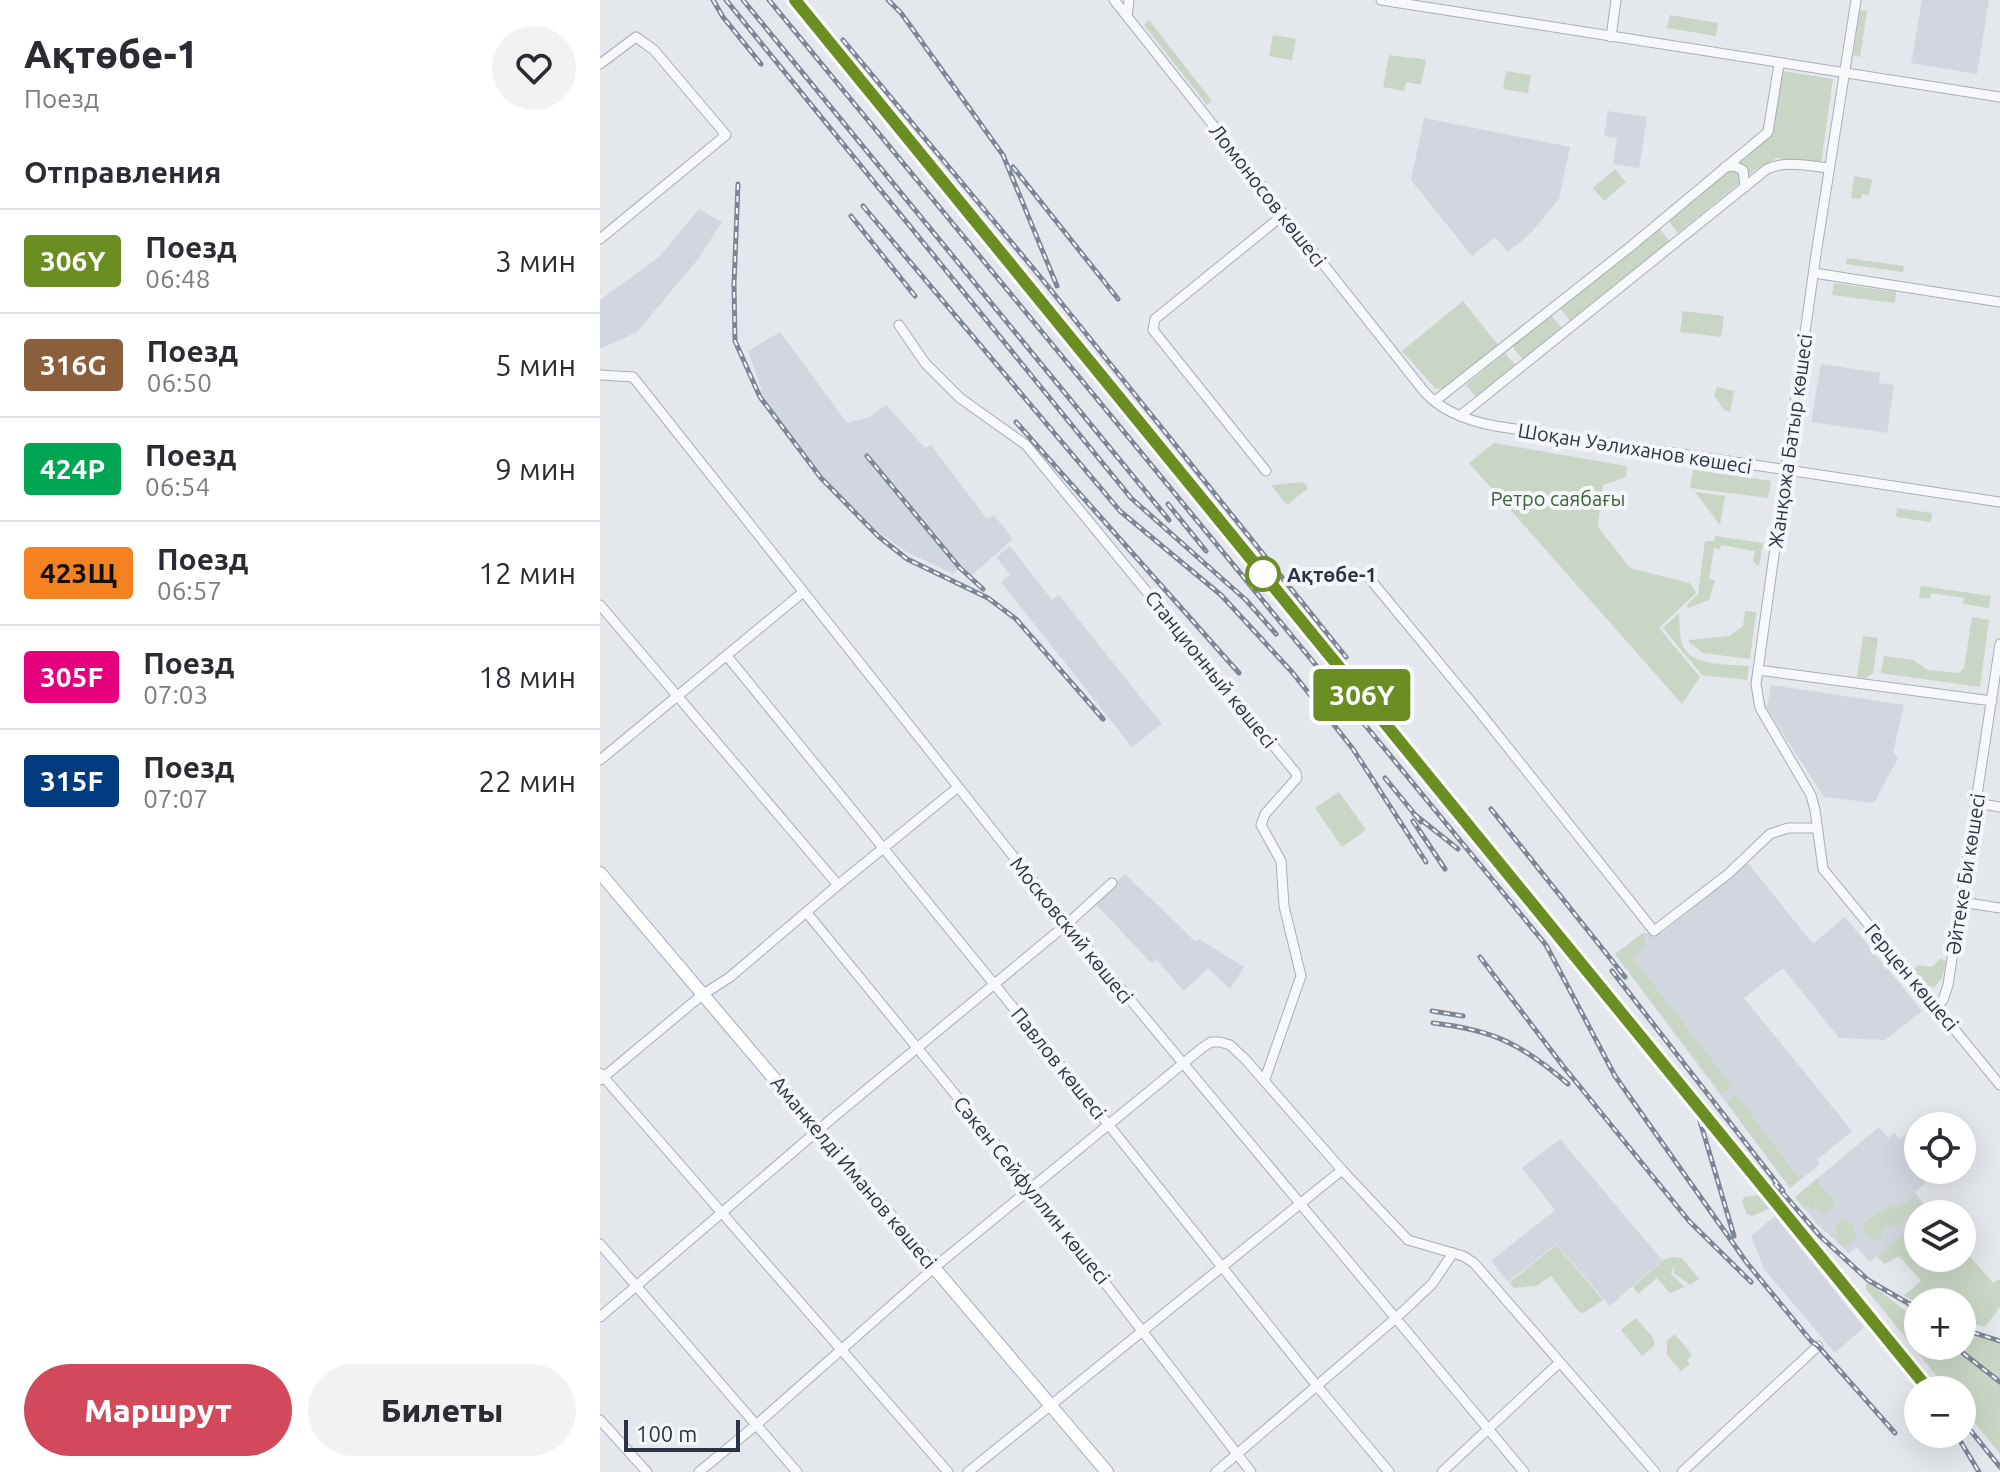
<!DOCTYPE html>
<html lang="ru">
<meta charset="utf-8">
<style>
body{margin:0;font-family:Ubuntu,sans-serif;background:#f2f2f3;color:#2b2b33;height:100vh;display:flex;flex-direction:column;font-size:30px;white-space:nowrap}
*{box-sizing:border-box;margin:0}
p{font-size:26px;color:#7c7c81}
.icon{flex:none;width:44px;height:44px;fill:none;stroke:currentColor;stroke-width:2;stroke-linecap:round;stroke-linejoin:round}
.map{position:relative;flex:1;overflow:hidden}
.side{display:flex;flex-direction:column;background:#fff;width:600px}
.side>*{flex:none}
.badge{padding:0 16px;border-radius:6px;font-size:28px;line-height:52px}
.controls{position:absolute;left:1304px;top:1112px;display:grid;gap:16px}
.controls a{display:grid;place-items:center;width:72px;height:72px;border-radius:50%;background:#fff;box-shadow:0 8px 32px #0002;font-size:40px}
.scale{position:absolute;left:24px;bottom:20px;width:116px;box-sizing:border-box;padding-left:8px;border:4px solid #2b3445;border-top:0;font-size:22px;line-height:28px;white-space:nowrap;color:#2b3445;-webkit-text-stroke:6px #f4f6f9;paint-order:stroke}
.map>.badge{position:absolute;translate:-50% -50%;box-shadow:0 0 0 4px #fff}
h2{padding:0 24px;font-size:30px;line-height:72px}
.round{display:grid;place-items:center;flex:none;width:84px;height:84px;border-radius:42px;background:#f2f2f3}
.overview{display:flex;align-items:center;justify-content:space-between;height:136px;padding:0 24px}
h1{font-size:38px;font-weight:800;line-height:60px}
.button{display:flex;gap:16px;margin-top:auto;padding:16px 24px}
.button a{flex:1;height:92px;border-radius:48px;background:#d1495b;color:#fff;font-size:32px;font-weight:800;line-height:92px;text-align:center}
.button a+a{background:#f2f2f3;color:#2b2b33}
ul{padding:0;list-style:none}
li{display:flex;align-items:center;gap:24px;height:104px;padding:0 24px;border-top:2px solid #e1e1e2}
li div{flex:1}
li b{display:block;font-size:30px}
li em{font-style:normal}
li .badge{min-width:88px;font-weight:700;text-align:center}
main{display:flex;flex:1;min-height:0}
.map>svg:first-child{display:block}
</style>
<main>
<section class="side">
<div class="overview"><div><h1>Ақтөбе-1</h1><p>Поезд</p></div><a class="round"><svg class="icon" aria-label="heart" viewBox="0 0 24 24"><path d="M12 20l-8-8c-3-5 5-10 8-4 3-6 11-1 8 4z"/></svg></a></div>
<h2>Отправления</h2>
<ul>
<li><span class="badge" style="background:#6b8e23;color:#fff">306Y</span><div><b>Поезд</b><p>06:48</p></div><em>3 мин</em></li>
<li><span class="badge" style="background:#8b5e3c;color:#fff">316G</span><div><b>Поезд</b><p>06:50</p></div><em>5 мин</em></li>
<li><span class="badge" style="background:#00a651;color:#fff">424Р</span><div><b>Поезд</b><p>06:54</p></div><em>9 мин</em></li>
<li><span class="badge" style="background:#f58220;color:#111">423Щ</span><div><b>Поезд</b><p>06:57</p></div><em>12 мин</em></li>
<li><span class="badge" style="background:#e6007e;color:#fff">305F</span><div><b>Поезд</b><p>07:03</p></div><em>18 мин</em></li>
<li><span class="badge" style="background:#003b80;color:#fff">315F</span><div><b>Поезд</b><p>07:07</p></div><em>22 мин</em></li>
</ul>
<div class="button"><a>Маршрут</a><a>Билеты</a></div>
</section>
<div class="map">
<svg width="1400" height="1472" viewBox="0 0 1400 1472">
<rect width="100%" height="100%" fill="#e4e7ec"/>
<g fill="#d2d6de">
<path d="M1322 0H1389L1377 74 1311 63Z"/>
<path d="M1008 111 1047 117 1039 168 1013 164 1017 138 1004 136Z"/>
<path d="M824 118 970 147 959 199 930 234 908 252 895 237 872 256 811 180Z"/>
<path d="M99 209 122 222 98 259 37 332 0 349V300L60 256Z"/>
<path d="M180 332 247 423 270 417 286 405 325 448 331 445 387 519 394 515 413 539 371 576 362 566 353 574 305 551 276 530 228 482 198 446 160 392 162 390 148 351Z"/>
<path d="M1221 364 1280 373 1279 383 1294 385 1287 433 1211 422Z"/>
<path d="M410 546 452 600 459 595 562 724 532 747 401 582 410 575 396 557Z"/>
<path d="M1171 685 1304 705 1293 752 1298 758 1274 803 1224 797 1167 709Z"/>
<path d="M1148 863 1213 944 1245 917 1322 1011 1285 1040 1239 1038 1183 968 1144 998 1252 1131 1217 1160 1220 1164 1190 1188 1015 954 1043 933H1062Z"/>
<path d="M525 874 596 942 599 939 644 967 630 989 608 968 584 991 556 959 551 963 495 903Z"/>
<path d="M1323 1120 1326 1126H1318V1170H1342L1315 1192 1331 1214H1318V1223L1270 1262 1256 1247 1249 1253 1217 1224 1195 1197 1279 1127 1288 1138 1294 1133 1299 1139Z"/>
<path d="M960 1139 1062 1260 1010 1306 956 1244 908 1282 891 1261 955 1210 922 1168Z"/>
<path d="M1175 1216 1264 1327 1235 1353 1164 1269 1151 1236Z"/>
</g>
<g fill="#c9d6c5">
<path d="M1260 10 1267 11 1260 57 1253 55Z"/>
<path d="M1070 15 1118 23 1116 36 1067 28Z"/>
<path d="M549 20 612 101 607 105 544 25Z"/>
<path d="M673 35 696 39 692 60 669 56Z"/>
<path d="M789 55 810 58V63L811 57 826 60 821 85 806 82 804 91 783 87Z"/>
<path d="M906 71 931 75 928 93 903 89Z"/>
<path d="M1183 71 1233 79 1221 164 1177 158 1158 168 1078 233 1068 220 1171 134Z"/>
<path d="M1015 169 1026 182 1004 201 993 188Z"/>
<path d="M1254 176 1272 179 1269 195 1262 194 1261 199 1251 198Z"/>
<path d="M1059 228 1070 242 971 322 960 308Z"/>
<path d="M1247 258 1304 266 1303 272 1246 264Z"/>
<path d="M1234 283 1296 292 1295 303 1232 295Z"/>
<path d="M863 301 898 345 845 388 836 389 802 351Z"/>
<path d="M1083 311 1124 316 1121 337 1080 332Z"/>
<path d="M951 315 962 328 923 360 912 346Z"/>
<path d="M905 353 915 365 876 397 866 385Z"/>
<path d="M1117 387 1134 391 1130 412 1124 410 1114 395Z"/>
<path d="M894 443 1027 466 1026 477 1003 485 998 527 1030 568 1090 583 1096 593 1059 628 1100 677 1082 704 869 463Z"/>
<path d="M1093 470 1171 481 1168 498 1090 488Z"/>
<path d="M703 482 708 488 687 505 671 485Z"/>
<path d="M1095 492 1125 496 1120 525Z"/>
<path d="M1297 508 1332 513 1331 522 1296 517Z"/>
<path d="M1115 536 1163 543 1159 566 1153 562 1155 551 1121 545 1120 549 1114 548 1109 579 1115 580 1109 600 1088 608 1086 606 1098 594 1105 541H1114Z"/>
<path d="M1321 586 1391 596 1389 608 1363 604 1364 598 1331 593 1330 599 1319 598Z"/>
<path d="M1145 611 1156 612 1150 659 1103 653 1089 642V640L1129 636 1143 626Z"/>
<path d="M1079 613C1080 624 1079 637 1083 646 1092 667 1130 664 1149 666L1147 680 1102 675 1063 628Z"/>
<path d="M1372 617 1389 620 1380 687 1281 673 1284 656 1313 660 1328 670 1359 673 1364 668Z"/>
<path d="M1263 636 1278 638 1273 673 1266 678 1257 677Z"/>
<path d="M739 792 766 830 742 847 715 808Z"/>
<path d="M1043 933 1046 946 1032 957 1132 1086 1122 1094 1015 954Z"/>
<path d="M1341 958 1346 962 1342 978 1334 987 1326 986 1312 970 1319 965 1332 967Z"/>
<path d="M1136 1094 1200 1180 1190 1188 1127 1102Z"/>
<path d="M1217 1179 1224 1191 1235 1200 1231 1210 1224 1215 1219 1213 1217 1206 1212 1210 1209 1204 1203 1207 1195 1197Z"/>
<path d="M1161 1195 1170 1202 1169 1209 1152 1216 1147 1214 1142 1202 1144 1197Z"/>
<path d="M1315 1196 1322 1205 1318 1217 1311 1214 1298 1226 1291 1225 1283 1229 1281 1238 1273 1240 1265 1235 1264 1223 1290 1204 1299 1207Z"/>
<path d="M1243 1219 1251 1223 1257 1235 1247 1247H1243L1237 1241 1236 1226Z"/>
<path d="M1318 1223V1258H1345L1351 1265 1366 1252 1393 1283 1400 1279V1307L1385 1327 1362 1321V1302L1318 1303 1304 1296 1321 1281 1299 1256 1284 1264 1277 1256Z"/>
<path d="M956 1245 1003 1300 983 1313 978 1311 951 1276 936 1286 914 1288 909 1283Z"/>
<path d="M1072 1257 1082 1258 1099 1279 1090 1285 1074 1273 1073 1267 1071 1274 1085 1287 1070 1293 1057 1278 1038 1294 1033 1287 1063 1260Z"/>
<path d="M1270 1283 1318 1321V1346H1351L1400 1385V1454L1362 1407V1390H1348L1266 1289V1284Z"/>
<path d="M1036 1318 1054 1339V1346L1042 1356 1021 1330Z"/>
<path d="M1362 1332 1400 1344V1379L1358 1346H1362Z"/>
<path d="M1075 1334 1092 1355 1087 1360 1090 1364 1081 1371 1067 1355V1341Z"/>
</g>
<g fill="none" stroke-linecap="round" stroke-linejoin="round">
<g stroke="#a9aeb7" stroke-width="11">
<g id="minor">
<path d="M514 0 823 390C840 411 869 421 895 426L1400 502"/>
<path d="M781 0 1400 97"/>
<path d="M1256 0 1216 254 1156 684 1160 708 1211 795 1215 810 1223 869 1400 1085"/>
<path d="M527 16 529 0"/>
<path d="M1011 37 1016 0"/>
<path d="M0 64 36 37 54 50 126 135 0 239"/>
<path d="M1125 167 1134 166 1143 170 1145 187"/>
<path d="M1214 273 1400 302"/>
<path d="M299 325 325 363 360 398 426 445 696 773 697 778 665 814 661 825 681 861 684 906 701 976 665 1079"/>
<path d="M0 375 33 377 467 924 924 1472"/>
<path d="M835 401 1030 247 1168 132 1179 64"/>
<path d="M860 416 1167 169C1186 160 1209 166 1229 168"/>
<path d="M666 471 553 330 555 319 683 215"/>
<path d="M770 579 878 710 1054 931 1128 874 1170 834 1188 828H1217"/>
<path d="M0 605 238 885"/>
<path d="M127 656 508 1124 717 1386 789 1472"/>
<path d="M1158 670 1392 701"/>
<path d="M0 760 202 593"/>
<path d="M1376 803 1400 807"/>
<path d="M1361 902 1400 908"/>
<path d="M207 913 431 1187 651 1472"/>
<path d="M1336 1006 1343 1000 1348 985 1400 644"/>
<path d="M0 1073 348 1472"/>
<path d="M0 1080 102 995 130 977 238 885 357 788"/>
<path d="M0 1244 197 1472"/>
<path d="M0 1317 236 1115 467 924 512 883"/>
<path d="M0 1420 47 1472"/>
<path d="M99 1472 156 1425 335 1267 602 1048 611 1042H620L630 1045 646 1060 742 1170 808 1240 863 1256 874 1263 1055 1472"/>
<path d="M368 1472 742 1170"/>
<path d="M616 1472 796 1318 832 1284 853 1253"/>
<path d="M842 1472 959 1363"/>
<path d="M1082 1472 1218 1346"/>
</g>
</g>
<g stroke="#a3abb8" stroke-width="14">
<path id="major" d="M0 873 507 1472"/>
</g>
<use href="#minor" stroke="#f7f8fa" stroke-width="9"/>
<use href="#major" stroke="#fff" stroke-width="12"/>
<g stroke="#7d8696" stroke-width="5">
<g id="rail">
<path d="M113 0 123 17 161 64"/>
<path d="M126 0 531 498 646 600 676 634"/>
<path d="M143 0 569 520"/>
<path d="M169 0 946 945 1015 1076 1147 1263 1211 1341 1218 1346 1295 1433"/>
<path d="M195 0 1328 1390"/>
<path d="M288 0 301 13 403 155 457 286"/>
<path d="M243 40 442 279 746 657"/>
<path d="M413 167 518 299"/>
<path d="M138 184 134 285 135 341 160 397 221 478 278 536 307 559 388 598 416 619 503 719"/>
<path d="M263 206 520 511 621 595 692 672 753 749 826 862"/>
<path d="M251 216 315 296"/>
<path d="M416 422 639 673"/>
<path d="M267 456 360 568 383 589"/>
<path d="M568 504 606 551"/>
<path d="M785 778 821 822"/>
<path d="M891 809 1025 977"/>
<path d="M814 814 858 849"/>
<path d="M813 821 845 869"/>
<path d="M880 957 963 1066 1089 1221 1151 1282"/>
<path d="M1012 971 1183 1191"/>
<path d="M832 1011 863 1016"/>
<path d="M833 1023C893 1030 922 1044 968 1084"/>
<path d="M1100 1121 1134 1236"/>
<path d="M1175 1184 1220 1236 1268 1280 1318 1309"/>
<path d="M1362 1329 1400 1341"/>
<path d="M1354 1346 1400 1382"/>
<path d="M1362 1420 1400 1467"/>
<path d="M1356 1434 1379 1472"/>
</g>
</g>
<use href="#rail" stroke="#f4f6f9" stroke-width="2" stroke-dasharray="6" stroke-linecap="butt"/>
</g>
<g fill="none" stroke-linecap="round" stroke-linejoin="round">
<g stroke="#fff" stroke-width="18">
<path id="line" d="M195 0 1329 1390"/>
</g>
<use href="#line" stroke="#6b8e23" stroke-width="12"/>
</g>
<circle fill="#fff" stroke="#6b8e23" stroke-width="4" cx="663" cy="574" r="16"/>
<g text-anchor="middle" dominant-baseline="central" stroke-width="8" stroke-linejoin="round" paint-order="stroke">
<g font-size="20" fill="#2b3445" stroke="#f4f6f9">
<text transform="translate(668 195) rotate(52)">Ломоносов көшесі</text>
<text transform="translate(1190 441) rotate(-82)">Жанқожа Батыр көшесі</text>
<text transform="translate(1035 448) rotate(9)">Шоқан Уәлиханов көшесі</text>
<text transform="translate(611 669) rotate(51)">Станционный көшесі</text>
<text transform="translate(1365 874) rotate(-81)">Әйтеке Би көшесі</text>
<text transform="translate(472 930) rotate(51)">Московский көшесі</text>
<text transform="translate(1312 977) rotate(50)">Герцен көшесі</text>
<text transform="translate(459 1063) rotate(51)">Павлов көшесі</text>
<text transform="translate(254 1172) rotate(50)">Аманкелді Иманов көшесі</text>
<text transform="translate(432 1190) rotate(51)">Сәкен Сейфуллин көшесі</text>
</g>
<g font-size="20" fill="#3f6138" stroke="#f4f6f9">
<text x="958" y="498">Ретро саябағы</text>
</g>
<g font-size="20" font-weight="bold" fill="#2b3445" stroke="#f4f6f9" text-anchor="start">
<text x="687" y="574">Ақтөбе-1</text>
</g>
</g>
</svg>
<div class="controls">
<a><svg class="icon" aria-label="locate" viewBox="0 0 24 24"><circle cx="12" cy="12" r="6"/><path d="M12 2v4M12 18v4M2 12h4M18 12h4"/></svg></a>
<a><svg class="icon" aria-label="layers" viewBox="0 0 24 24"><path d="M12 4l9 5-9 5-9-5zM3 14l9 5 9-5"/></svg></a>
<a>+</a>
<a>−</a>
</div>
<div class="scale">100 m</div>
<b class="badge" style="left:762px;top:695px;background:#6b8e23;color:#fff">306Y</b>
</div>
</main>
